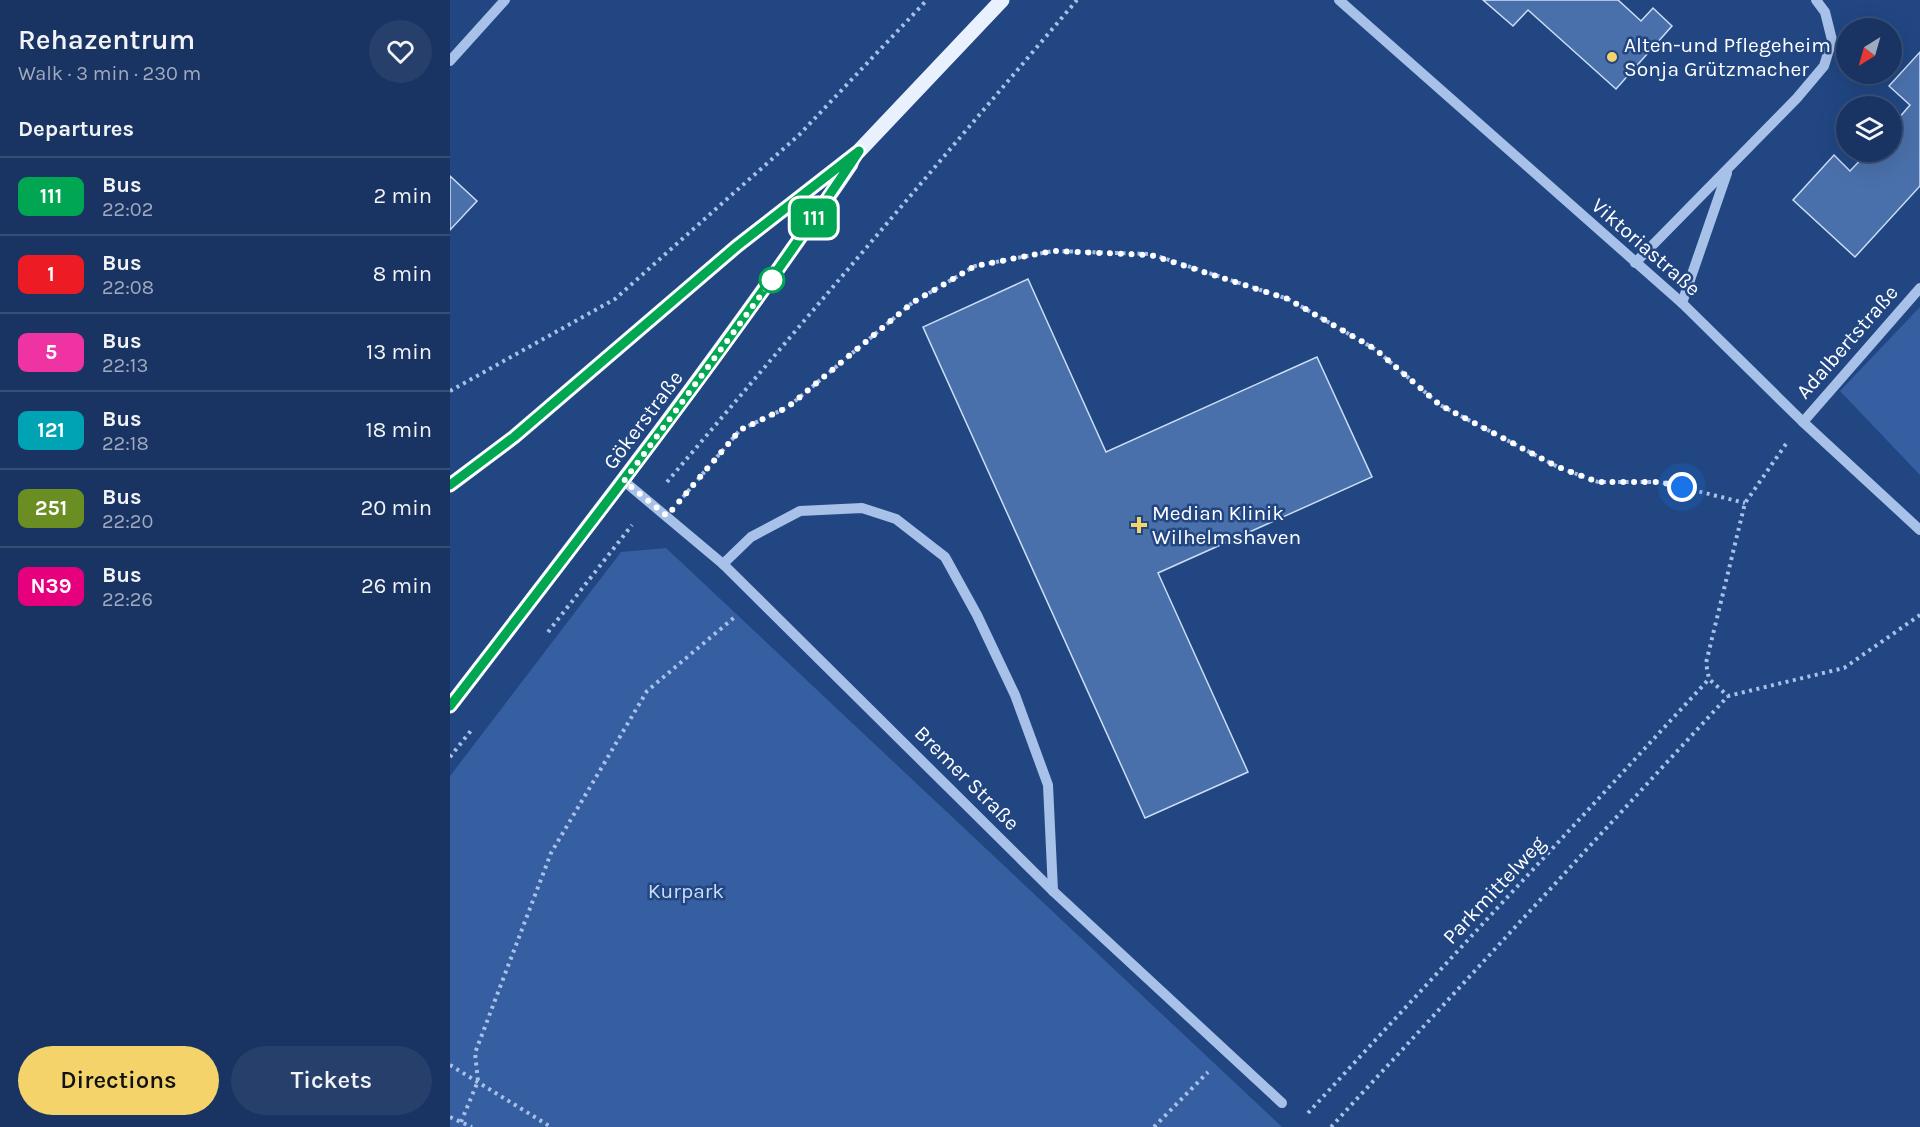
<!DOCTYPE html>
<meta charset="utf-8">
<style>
body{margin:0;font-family:Karla,sans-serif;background:#263f6b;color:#f1f3f6;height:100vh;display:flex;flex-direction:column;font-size:22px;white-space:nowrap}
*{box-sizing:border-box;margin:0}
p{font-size:20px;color:#9faabe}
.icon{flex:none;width:33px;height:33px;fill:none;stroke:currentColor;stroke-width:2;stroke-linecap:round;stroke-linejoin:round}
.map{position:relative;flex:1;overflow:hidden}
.drawer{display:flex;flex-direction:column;background:#193462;width:450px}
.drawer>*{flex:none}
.badge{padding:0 12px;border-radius:9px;font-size:21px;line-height:39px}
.needle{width:39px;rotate:217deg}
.buttons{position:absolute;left:1386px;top:18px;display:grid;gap:12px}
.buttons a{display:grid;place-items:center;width:66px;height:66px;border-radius:50%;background:#193462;box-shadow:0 6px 24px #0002,0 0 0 2px #374f77;font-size:30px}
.you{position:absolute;width:30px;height:30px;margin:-15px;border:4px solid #fff;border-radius:50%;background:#1a73e8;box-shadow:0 0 0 9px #1a73e833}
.map>.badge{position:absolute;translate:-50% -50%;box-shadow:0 0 0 3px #fff}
h2{padding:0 18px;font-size:22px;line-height:54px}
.round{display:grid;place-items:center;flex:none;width:63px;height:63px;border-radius:32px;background:#263f6b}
.headline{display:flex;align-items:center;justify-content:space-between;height:102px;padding:0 18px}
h1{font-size:28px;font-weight:600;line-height:45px}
.cta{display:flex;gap:12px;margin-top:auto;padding:12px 18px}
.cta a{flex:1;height:69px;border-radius:36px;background:#f4d46a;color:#111;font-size:24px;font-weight:600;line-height:69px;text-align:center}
.cta a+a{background:#263f6b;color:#f1f3f6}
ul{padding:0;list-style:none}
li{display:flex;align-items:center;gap:18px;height:78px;padding:0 18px;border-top:2px solid #374f77}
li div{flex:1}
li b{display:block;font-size:22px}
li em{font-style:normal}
li .badge{min-width:66px;font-weight:700;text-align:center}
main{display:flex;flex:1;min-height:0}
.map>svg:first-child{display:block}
</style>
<main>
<section class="drawer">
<div class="headline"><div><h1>Rehazentrum</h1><p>Walk · 3 min · 230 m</p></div><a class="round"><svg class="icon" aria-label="heart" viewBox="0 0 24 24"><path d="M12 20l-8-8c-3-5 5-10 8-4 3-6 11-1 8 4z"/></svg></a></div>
<h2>Departures</h2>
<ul>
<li><span class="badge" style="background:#00a651;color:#fff">111</span><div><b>Bus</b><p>22:02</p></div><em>2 min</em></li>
<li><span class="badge" style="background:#ed1c24;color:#fff">1</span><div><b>Bus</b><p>22:08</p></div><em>8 min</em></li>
<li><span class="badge" style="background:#f033a3;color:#fff">5</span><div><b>Bus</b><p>22:13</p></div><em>13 min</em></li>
<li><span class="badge" style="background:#00a3b4;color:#fff">121</span><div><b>Bus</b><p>22:18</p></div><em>18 min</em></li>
<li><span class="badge" style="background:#6b8e23;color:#fff">251</span><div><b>Bus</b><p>22:20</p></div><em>20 min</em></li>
<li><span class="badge" style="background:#e6007e;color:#fff">N39</span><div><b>Bus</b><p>22:26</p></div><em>26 min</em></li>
</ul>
<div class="cta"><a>Directions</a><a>Tickets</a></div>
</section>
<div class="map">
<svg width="1470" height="1127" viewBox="0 0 1470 1127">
<rect width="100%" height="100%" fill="#214682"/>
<g fill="#355fa0">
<path d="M1470 307V475L1390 391Z"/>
<path d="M216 548 832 1127H0V776L171 552Z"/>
</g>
<g fill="#4a70ab" stroke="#ccddf6" stroke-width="1.5">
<path d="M1033 0H1168L1191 21 1203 8 1222 26 1166 89 1078 10 1063 26Z"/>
<path d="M1470 52V186L1405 257 1343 200 1384 155 1400 171 1418 152H1442V126L1460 105 1439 86Z"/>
<path d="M0 176 27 201 0 230Z"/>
<path d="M578 279 656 452 867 357 922 477 708 573 798 772 695 818 473 327Z"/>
</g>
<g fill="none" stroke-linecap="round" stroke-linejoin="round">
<g stroke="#a8c1e8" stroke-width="4" stroke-dasharray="3 4.5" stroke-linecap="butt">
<path d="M0 391 165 299 350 134 477 0"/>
<path d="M1336 444 1295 503 1256 663 1259 679 1278 696 1394 668 1470 615"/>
<path d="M217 482 627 0"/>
<path d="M233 497 290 430 338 407 462 303 525 266 603 251 701 254 838 299 925 349 990 405 1108 467 1148 482H1211L1295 503"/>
<path d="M98 632 182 525"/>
<path d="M0 757 23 728"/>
<path d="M0 1065 101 1127"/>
<path d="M858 1113 1259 679"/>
<path d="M0 1117 22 1127"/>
<path d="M11 1122 28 1081 25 1053 101 853 197 691 286 616"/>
<path d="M704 1127 758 1072"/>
<path d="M881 1127 1278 696"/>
</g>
<g stroke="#a8c1e8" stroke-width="10">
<path d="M889 0 1232 303 1353 422 1470 530"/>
<path d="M0 61 55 0"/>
<path d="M1185 263 1347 98 1374 66 1382 40 1375 12 1366 0"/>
<path d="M1232 303 1277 173"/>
<path d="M1353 422 1470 288"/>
<path d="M174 481 273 564 603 891 832 1103"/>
<path d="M273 564 301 537 350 511 412 508 446 519 495 557 527 615 565 695 598 785 603 891"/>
</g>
<g stroke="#eaf1fe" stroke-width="15">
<path d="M0 485 64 437 287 246 409 151 552 0"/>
<path d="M0 706C137 528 275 350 401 164"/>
</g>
</g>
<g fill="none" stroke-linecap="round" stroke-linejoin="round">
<g stroke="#fff" stroke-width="14">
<path id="line" d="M0 485 64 437 287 246 409 151C282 343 140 524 0 706"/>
</g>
<use href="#line" stroke="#00a651" stroke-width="9"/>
<path stroke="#fff" stroke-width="6" stroke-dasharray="0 10.8" d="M322 280 174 481 217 516 290 430 338 407 462 303 525 266 603 251 701 255 838 299 925 349 990 405 1108 467 1148 482H1210L1232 487"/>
</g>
<g fill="#f4d46a" stroke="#214682" stroke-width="2">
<circle cx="1162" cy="57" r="6"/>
<path d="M686 516h6v6h6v6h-6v6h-6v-6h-6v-6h6z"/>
</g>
<circle fill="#fff" stroke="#00a651" stroke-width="3" cx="322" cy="280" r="12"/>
<g text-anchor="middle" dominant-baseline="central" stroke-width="5" stroke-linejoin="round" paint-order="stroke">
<g font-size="21" fill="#fff" stroke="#214682" text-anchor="start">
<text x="1174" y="45">Alten-und Pflegeheim<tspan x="1174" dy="24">Sonja Grützmacher</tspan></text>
<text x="702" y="513">Median Klinik<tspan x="702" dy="24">Wilhelmshaven</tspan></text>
</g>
<g font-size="21" fill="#fff" stroke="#214682">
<text transform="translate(1196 247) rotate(41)">Viktoriastraße</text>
<text transform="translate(1397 342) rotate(-49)">Adalbertstraße</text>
<text transform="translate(193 420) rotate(-53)">Gökerstraße</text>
<text transform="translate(517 778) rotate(45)">Bremer Straße</text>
<text transform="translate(1044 890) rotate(-47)">Parkmittelweg</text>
</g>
<g font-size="21" fill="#ccddf6" stroke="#214682">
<text x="236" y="891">Kurpark</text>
</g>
</g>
</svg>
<div class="buttons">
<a><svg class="needle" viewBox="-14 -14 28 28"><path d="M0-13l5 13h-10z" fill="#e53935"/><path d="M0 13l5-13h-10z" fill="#9faabe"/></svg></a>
<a><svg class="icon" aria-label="layers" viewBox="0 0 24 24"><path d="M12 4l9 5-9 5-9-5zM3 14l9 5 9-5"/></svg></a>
</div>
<div class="you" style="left:1232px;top:487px"></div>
<b class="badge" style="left:364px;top:218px;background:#00a651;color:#fff">111</b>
</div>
</main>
